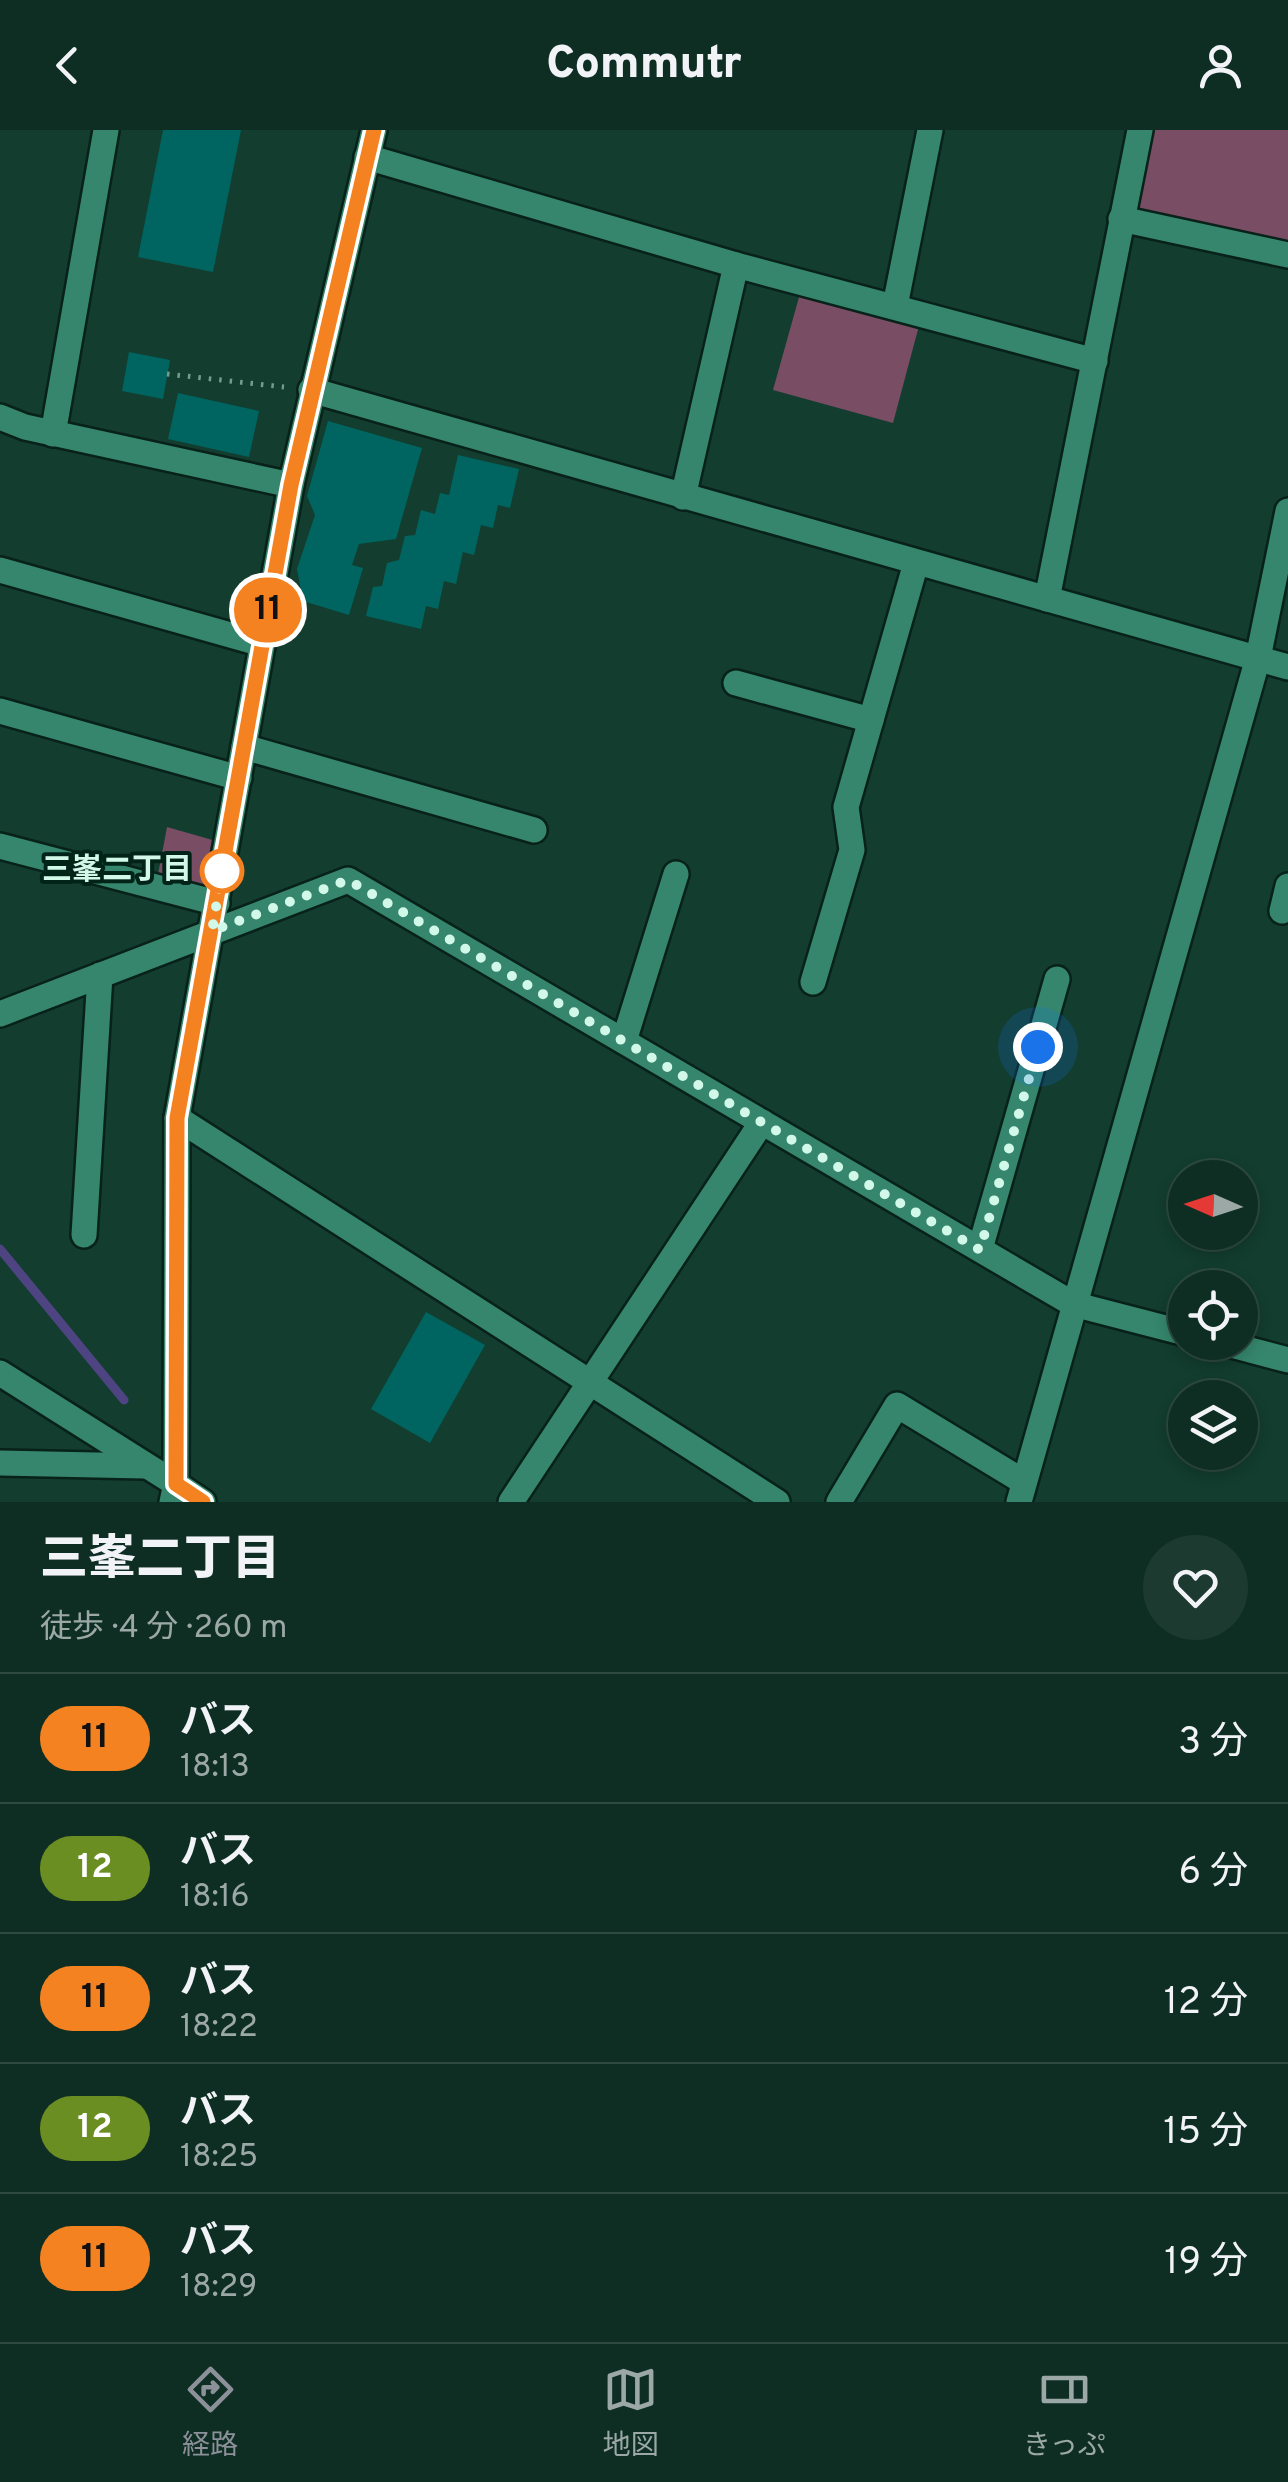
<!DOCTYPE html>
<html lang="ja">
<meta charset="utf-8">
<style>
body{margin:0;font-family:Overpass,"Noto Sans JP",sans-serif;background:#1c3a30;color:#f1f3f6;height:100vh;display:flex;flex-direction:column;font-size:38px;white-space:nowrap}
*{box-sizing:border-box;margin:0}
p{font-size:32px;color:#9ba8a6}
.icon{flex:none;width:55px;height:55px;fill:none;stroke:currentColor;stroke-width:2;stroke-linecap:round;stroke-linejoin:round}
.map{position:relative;height:1372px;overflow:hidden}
.details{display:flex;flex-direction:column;background:#0e2e23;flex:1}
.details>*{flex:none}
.badge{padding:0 20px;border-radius:32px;font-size:35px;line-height:65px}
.needle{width:65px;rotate:273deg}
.controls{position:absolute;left:1168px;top:1030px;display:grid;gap:20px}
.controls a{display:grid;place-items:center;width:90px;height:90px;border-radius:50%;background:#0e2e23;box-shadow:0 5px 15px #0003,0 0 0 2px #2e4a41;font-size:50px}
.you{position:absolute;width:50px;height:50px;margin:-25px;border:8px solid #fff;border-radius:50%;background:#1a73e8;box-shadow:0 0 0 15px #1a73e833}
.map>.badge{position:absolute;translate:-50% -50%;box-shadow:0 0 0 5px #fff}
.round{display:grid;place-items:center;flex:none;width:105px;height:105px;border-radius:52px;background:#1c3a30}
.summary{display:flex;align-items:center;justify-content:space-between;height:170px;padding:0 40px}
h1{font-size:48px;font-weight:800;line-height:75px}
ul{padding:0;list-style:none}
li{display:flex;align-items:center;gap:30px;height:130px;padding:0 40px;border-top:2px solid #2e4a41}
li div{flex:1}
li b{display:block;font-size:38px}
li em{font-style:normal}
li .badge{min-width:110px;font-weight:700;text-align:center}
header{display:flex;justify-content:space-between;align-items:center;height:130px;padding:0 40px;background:#0e2e23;font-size:45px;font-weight:800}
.dock{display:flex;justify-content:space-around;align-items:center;height:140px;border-top:2px solid #2e4a41;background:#0e2e23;font-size:28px;color:#9ba8a6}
.dock a{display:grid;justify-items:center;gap:5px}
.dock .selected{color:#8c9099}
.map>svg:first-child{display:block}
</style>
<header><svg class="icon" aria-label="back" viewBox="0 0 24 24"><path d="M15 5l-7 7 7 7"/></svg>Commutr<svg class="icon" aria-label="person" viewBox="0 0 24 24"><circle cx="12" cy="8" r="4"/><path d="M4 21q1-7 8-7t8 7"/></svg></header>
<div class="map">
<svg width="1288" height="1372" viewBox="0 0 1288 1372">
<rect width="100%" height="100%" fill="#123d2f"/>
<g fill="#794d63">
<path d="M1146 0H1288V119L1129 84Z"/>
<path d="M801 160 920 192 893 293 773 260Z"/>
<path d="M167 697 216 711 206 762 157 750Z"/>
</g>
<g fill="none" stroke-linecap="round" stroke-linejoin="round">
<path stroke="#4d4481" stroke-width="9" d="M0 1119 124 1270"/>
</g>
<g fill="#006560">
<path d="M163 0H241L213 142 138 127Z"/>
<path d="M129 222 170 230 163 269 122 261Z"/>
<path d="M178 263 259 281 249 327 168 309Z"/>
<path d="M328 291 422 318 396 409 359 414 352 435 363 438 349 485 303 471 297 439 315 385 307 366Z"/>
<path d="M458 325 519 339 510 378 498 375 493 398 481 395 474 425 463 422 456 454 444 451 438 479 426 476 421 499 366 486 373 457 382 456 387 433 399 430 405 406 415 405 421 380 435 384 440 363 449 365Z"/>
<path d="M426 1182 485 1215 430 1313 371 1279Z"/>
</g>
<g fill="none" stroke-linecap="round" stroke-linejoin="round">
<g stroke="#082119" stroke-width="30">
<g id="street">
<path d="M367 27 736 135 1095 231"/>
<path d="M1121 89 1288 125"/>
<path d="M895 176 930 0"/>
<path d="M311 260 1288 537"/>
<path d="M0 287 25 297 291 355"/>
<path d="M53 304 106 0"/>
<path d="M683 367 736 135"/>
<path d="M0 440 262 514"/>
<path d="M1047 469 1140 0"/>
<path d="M736 553 871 590"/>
<path d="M0 581 239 648"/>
<path d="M244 617 534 700"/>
<path d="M0 716 217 773"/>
<path d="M1282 781 1288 756"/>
<path d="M813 852 852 720 846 677 916 433"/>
<path d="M0 884 348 750 1073 1174 1185 1203"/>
<path d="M624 911 676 744"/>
<path d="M177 988 777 1372"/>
<path d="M84 1105 100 845"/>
<path d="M980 1119 1057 849"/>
<path d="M1220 1212 1288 1230"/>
<path d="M0 1333 145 1336"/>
<path d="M176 1354 203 1372"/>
<path d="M172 1372 176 1354 177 988 291 355 374 0"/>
<path d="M511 1372 762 992"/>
<path d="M839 1372 897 1275 1024 1352"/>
<path d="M1019 1372 1258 528 1288 381"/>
</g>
</g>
<g stroke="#082119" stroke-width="30">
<path id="secondary" d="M0 1243 176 1354"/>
</g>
<path stroke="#749d8e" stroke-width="5" stroke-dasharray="2.5 8" stroke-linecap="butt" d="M167 244 284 257"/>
<use href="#street" stroke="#35866c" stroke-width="25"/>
<use href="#secondary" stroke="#35866c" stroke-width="25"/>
</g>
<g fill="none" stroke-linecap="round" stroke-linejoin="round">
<g stroke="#fff" stroke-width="22">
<path id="line" d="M203 1372 176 1354 177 988 291 355 374 0"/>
</g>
<use href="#line" stroke="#f58220" stroke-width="15"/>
<path stroke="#d1f8e8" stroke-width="10" stroke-dasharray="0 18" d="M222 741 212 801 348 750 980 1120 1038 917"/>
</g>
<circle fill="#fff" stroke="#f58220" stroke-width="5" cx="222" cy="741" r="20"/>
<g text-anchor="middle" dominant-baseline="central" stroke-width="8" stroke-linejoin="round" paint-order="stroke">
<g font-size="30" font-weight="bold" fill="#d1f8e8" stroke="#012318" text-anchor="end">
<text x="192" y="741">三峯二丁目</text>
</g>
</g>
</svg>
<div class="controls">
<a><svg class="needle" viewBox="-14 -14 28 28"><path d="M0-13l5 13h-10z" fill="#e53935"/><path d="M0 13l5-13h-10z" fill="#9ba8a6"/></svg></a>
<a><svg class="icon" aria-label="locate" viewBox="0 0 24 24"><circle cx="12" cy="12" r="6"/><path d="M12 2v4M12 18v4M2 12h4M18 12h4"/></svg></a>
<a><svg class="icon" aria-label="layers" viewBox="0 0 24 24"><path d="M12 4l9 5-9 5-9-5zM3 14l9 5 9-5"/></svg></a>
</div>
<div class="you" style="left:1038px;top:917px"></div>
<b class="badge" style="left:268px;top:480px;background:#f58220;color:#111">11</b>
</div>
<section class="details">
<div class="summary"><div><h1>三峯二丁目</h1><p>徒歩 · 4 分 · 260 m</p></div><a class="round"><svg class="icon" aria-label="heart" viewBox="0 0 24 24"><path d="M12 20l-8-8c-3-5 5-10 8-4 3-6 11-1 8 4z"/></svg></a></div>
<ul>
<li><span class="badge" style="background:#f58220;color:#111">11</span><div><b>バス</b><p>18:13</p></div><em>3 分</em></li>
<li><span class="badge" style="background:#6b8e23;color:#fff">12</span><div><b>バス</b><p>18:16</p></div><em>6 分</em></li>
<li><span class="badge" style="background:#f58220;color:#111">11</span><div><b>バス</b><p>18:22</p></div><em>12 分</em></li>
<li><span class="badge" style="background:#6b8e23;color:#fff">12</span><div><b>バス</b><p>18:25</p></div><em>15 分</em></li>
<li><span class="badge" style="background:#f58220;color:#111">11</span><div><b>バス</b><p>18:29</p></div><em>19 分</em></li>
</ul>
</section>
<nav class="dock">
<a class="selected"><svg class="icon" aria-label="directions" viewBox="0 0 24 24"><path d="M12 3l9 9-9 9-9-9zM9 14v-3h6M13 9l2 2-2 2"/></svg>経路</a>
<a><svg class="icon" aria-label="map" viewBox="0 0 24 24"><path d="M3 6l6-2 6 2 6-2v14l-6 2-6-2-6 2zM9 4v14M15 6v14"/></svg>地図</a>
<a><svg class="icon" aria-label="tickets" viewBox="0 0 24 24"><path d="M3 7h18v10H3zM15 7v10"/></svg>きっぷ</a>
</nav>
